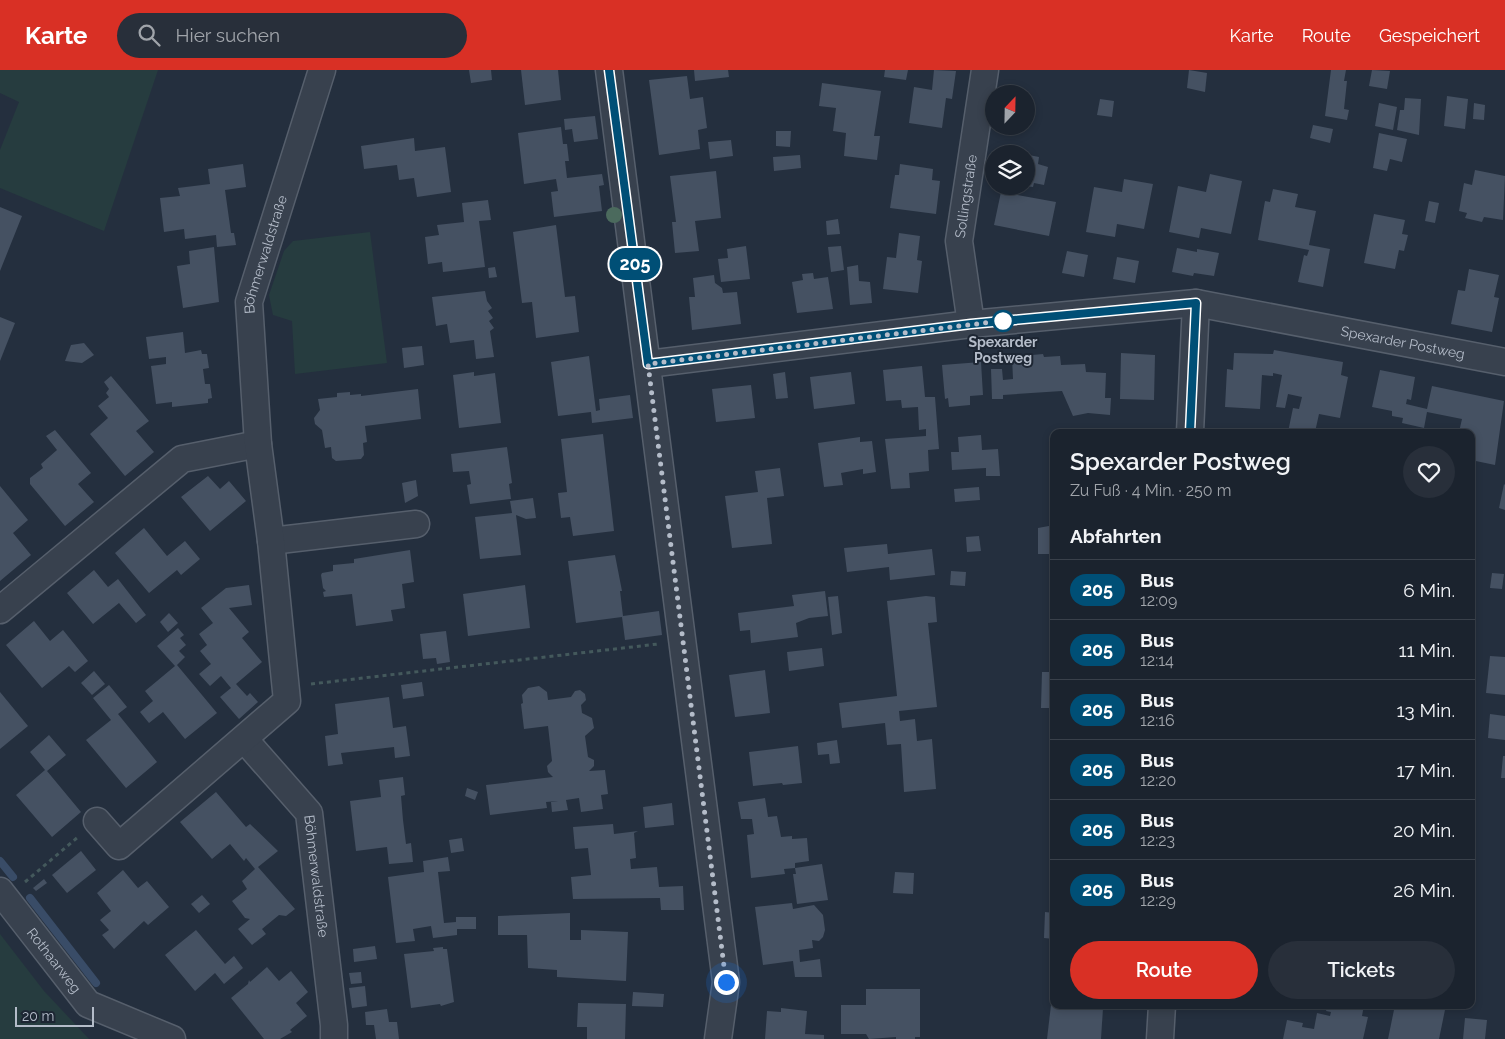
<!DOCTYPE html>
<html lang="de">
<meta charset="utf-8">
<style>
body{margin:0;font-family:Raleway,sans-serif;background:#282f3a;color:#f1f3f6;height:100vh;display:flex;flex-direction:column;font-size:19px;white-space:nowrap}
*{box-sizing:border-box;margin:0}
p{font-size:16px;color:#a0a4aa}
.icon{flex:none;width:28px;height:28px;fill:none;stroke:currentColor;stroke-width:2;stroke-linecap:round;stroke-linejoin:round}
.map{position:relative;flex:1;overflow:hidden}
.side{position:absolute;left:1050px;top:359px;width:425px;height:580px;display:flex;flex-direction:column;background:#1b232e;border-radius:10px;box-shadow:0 2px 8px #0003,0 0 0 1px #39404a}
.side>*{flex:none}
.badge{padding:0 10px;border-radius:16px;font-size:18px;line-height:32px}
.needle{width:32px;rotate:22deg}
.buttons{position:absolute;left:985px;top:15px;display:grid;gap:10px}
.buttons a{display:grid;place-items:center;width:50px;height:50px;border-radius:50%;background:#1b232e;box-shadow:0 2px 8px #0003,0 0 0 1px #39404a;font-size:25px}
.scale{position:absolute;left:15px;bottom:12px;width:79px;box-sizing:border-box;padding-left:5px;border:2px solid #b4bcc9;border-top:0;font-size:14px;line-height:18px;white-space:nowrap;color:#b4bcc9;-webkit-text-stroke:4px #1d2633;paint-order:stroke}
.you{position:absolute;width:25px;height:25px;margin:-12px;border:4px solid #fff;border-radius:50%;background:#1a73e8;box-shadow:0 0 0 8px #1a73e833}
.map>.badge{position:absolute;translate:-50% -50%;box-shadow:0 0 0 2px #fff}
h2{padding:0 20px;font-size:19px;line-height:45px}
.round{display:grid;place-items:center;flex:none;width:52px;height:52px;border-radius:26px;background:#282f3a}
.overview{display:flex;align-items:center;justify-content:space-between;height:85px;padding:0 20px}
h1{font-size:24px;font-weight:600;line-height:38px}
.primary-button{display:flex;gap:10px;margin-top:auto;padding:10px 20px}
.primary-button a{flex:1;height:58px;border-radius:30px;background:#d93025;color:#fff;font-size:20px;font-weight:600;line-height:58px;text-align:center}
.primary-button a+a{background:#282f3a;color:#f1f3f6}
ul{padding:0;list-style:none}
li{display:flex;align-items:center;gap:15px;height:60px;padding:0 20px;border-top:1px solid #39404a}
li div{flex:1}
li b{display:block;font-size:19px}
li em{font-style:normal}
li .badge{min-width:55px;font-weight:700;text-align:center}
header{display:flex;align-items:center;gap:30px;box-sizing:border-box;height:70px;padding:0 25px;background:#d93025;color:#fff}
header strong{font-size:24px}
nav{display:flex;gap:28px;margin-inline-start:auto;font-size:18px}
.search{width:350px;height:45px;background:#282f3a;display:flex;align-items:center;gap:12px;box-sizing:border-box;padding:0 18px;border-radius:28px;color:#a0a4aa;font-size:19px}
.map>svg:first-child{display:block}
</style>
<header>
<strong>Karte</strong>
<div class="search"><svg class="icon" aria-label="search" viewBox="0 0 24 24"><circle cx="10" cy="10" r="6"/><path d="M15 15l6 6"/></svg>Hier suchen</div>
<nav><a>Karte</a><a>Route</a><a>Gespeichert</a></nav>
</header>
<div class="map">
<svg width="1505" height="969" viewBox="0 0 1505 969">
<rect width="100%" height="100%" fill="#242f3e"/>
<g fill="#263c3f">
<path d="M0 0H158L104 161 0 118V80L19 32 0 23Z"/>
<path d="M370 162 387 293 295 304 292 251 273 245 269 225 284 181 293 171Z"/>
<path d="M0 864 44 921 89 969H0Z"/>
</g>
<g fill="none" stroke-linecap="round" stroke-linejoin="round">
<g stroke="#394c67" stroke-width="8">
<path d="M0 791 13 807"/>
<path d="M30 828 96 913"/>
</g>
</g>
<g fill="#455162">
<path d="M469 0H491L492 10 471 13Z"/>
<path d="M521 0H558L561 30 525 35Z"/>
<path d="M694 0H728L729 7 695 11Z"/>
<path d="M885 0H908L906 10 884 7Z"/>
<path d="M934 0 956 1 952 29 946 28 942 58 909 53 914 17 932 20Z"/>
<path d="M1189 0 1207 3 1205 22 1187 18Z"/>
<path d="M1331 0H1346L1344 11H1347L1344 39 1349 40 1347 50 1325 46Z"/>
<path d="M1372 0 1390 1 1387 19 1369 16Z"/>
<path d="M687 6 690 29 703 27 707 58 698 60 700 79 659 85 649 10Z"/>
<path d="M822 13 881 21 874 66H880L877 90 844 86 846 63 833 61 836 38 819 36Z"/>
<path d="M1447 26 1468 29 1465 59 1444 56Z"/>
<path d="M1405 28 1421 29 1419 65 1397 60 1400 40H1404Z"/>
<path d="M1100 29 1114 31 1112 47 1097 45Z"/>
<path d="M1379 33 1397 37 1393 60 1375 56Z"/>
<path d="M1474 33 1485 35 1484 50 1473 49Z"/>
<path d="M595 46 598 69 574 72 572 59 565 60 564 49Z"/>
<path d="M1313 55 1333 59 1330 73 1310 68Z"/>
<path d="M561 57 563 74H567L569 91H565L567 108 602 104 604 115 599 116 602 141 554 147 551 122 558 121 556 109 524 114 518 63Z"/>
<path d="M776 61H791L790 77 776 76Z"/>
<path d="M1379 63 1407 69 1402 92 1390 89 1387 101 1373 98Z"/>
<path d="M414 68 415 81 445 77 451 122 417 127 414 108 399 110 397 95 364 99 361 76Z"/>
<path d="M731 70 733 86 710 89 708 72Z"/>
<path d="M800 85 801 98 774 101 773 87Z"/>
<path d="M1029 85 1039 87 1038 94 1048 97 1044 115 1034 113 1033 117 1026 116V91Z"/>
<path d="M243 94 246 117 225 120 231 163H234L236 175 217 177 216 165 185 169 184 159 164 162 160 128 180 126 178 118 210 114 208 99Z"/>
<path d="M900 94 933 99 932 110 940 111 936 144 890 138 895 105H899Z"/>
<path d="M1475 100 1505 106 1503 150 1484 147 1482 152 1465 148 1467 143 1459 141 1464 113 1472 115Z"/>
<path d="M716 101 721 148 695 151 699 181 675 183 672 152H676L670 106Z"/>
<path d="M1210 104 1242 111 1231 164 1201 158 1199 168 1169 162 1178 116 1206 122Z"/>
<path d="M1124 109 1153 114 1144 159 1117 154 1115 167 1086 162 1094 117 1122 122Z"/>
<path d="M1273 119 1298 124 1295 137 1316 141 1309 175 1330 179 1323 217 1298 212 1304 185 1307 186 1309 180 1258 170 1265 131 1270 132Z"/>
<path d="M1001 122 1056 132 1049 166 994 155Z"/>
<path d="M488 130 491 150 479 151 485 197 443 202 442 192 428 194 425 167 439 165 437 155 464 152 462 133Z"/>
<path d="M1429 131 1439 133 1435 153 1425 151Z"/>
<path d="M0 137 22 146 0 201Z"/>
<path d="M1374 144 1405 150 1402 164 1408 165 1404 181 1399 180 1395 199 1364 193Z"/>
<path d="M838 149 840 164 827 165 826 151Z"/>
<path d="M556 155 565 227 575 226 579 262 536 268 532 232 522 233 513 162Z"/>
<path d="M899 163 920 166 917 190 922 191 918 223 883 219 887 187 896 188Z"/>
<path d="M746 176 750 209 721 212 718 189 728 188 727 179Z"/>
<path d="M841 176 844 200 831 202 828 177Z"/>
<path d="M214 177 219 232 183 238 177 196 190 194 189 181Z"/>
<path d="M1177 178 1197 182V179L1219 183 1214 206 1194 203 1193 206 1172 202Z"/>
<path d="M1067 181 1088 185 1084 207 1062 203Z"/>
<path d="M1117 187 1139 191 1135 213 1113 209Z"/>
<path d="M858 195 859 211 870 212 872 233 850 235 847 197Z"/>
<path d="M495 197 497 207 489 208 488 198Z"/>
<path d="M1469 199 1499 205 1494 227 1499 228 1492 262 1451 254 1458 220 1465 221Z"/>
<path d="M813 203 814 209 828 207 833 239 797 243 792 212 803 210 802 204Z"/>
<path d="M714 205 715 213 722 218 723 223 737 222 741 254 692 260 689 227H695L693 208Z"/>
<path d="M485 221 487 231 492 238 488 241 493 248 489 251 494 258 490 261 494 287 476 289 474 270 450 273 447 254 436 256 432 227Z"/>
<path d="M0 247 15 253 0 291Z"/>
<path d="M183 262 185 283 201 280 202 284H207L209 298 203 299 205 314H210L212 328 208 329V333L172 337V332L156 334 151 296 166 294V287L149 289 146 267Z"/>
<path d="M84 273 94 285 82 293 65 291 71 275Z"/>
<path d="M422 276 424 295 404 298 402 278Z"/>
<path d="M1274 280 1343 292 1341 305 1348 307 1340 348 1319 344 1315 362H1288L1293 338 1299 339 1302 327 1288 324 1285 338 1276 337 1282 305 1273 303V306L1262 305 1260 339 1225 337 1227 299 1233 300 1234 283 1273 284Z"/>
<path d="M1121 283 1155 285 1154 330 1120 329Z"/>
<path d="M1043 284 1044 287 1060 286 1061 295 1085 294 1086 302 1106 303 1105 328H1111L1110 345 1088 343 1073 346 1062 321 1003 325V329H992L991 299H1002L1003 310 1013 309 1012 287Z"/>
<path d="M589 286 596 341 600 340 599 329 630 325 633 348 592 353 591 342 558 346 551 292Z"/>
<path d="M981 292 983 325 970 326V335L949 337 948 328 945 329 942 295Z"/>
<path d="M922 296 925 327H935L939 379 928 380 929 401 909 403 910 418 891 419 885 369 926 366V359L919 360 918 337 902 338 901 330 886 331 883 300Z"/>
<path d="M1380 300 1415 307 1411 330 1407 329 1406 334 1427 339 1432 316 1504 331 1495 395 1471 390V362H1459L1462 349 1427 342 1424 358 1402 353 1403 348 1392 346V341L1372 337Z"/>
<path d="M474 302V306L495 303 501 353 459 358 453 305Z"/>
<path d="M785 302 788 328 776 329 773 304Z"/>
<path d="M851 302 855 334 814 339 810 307Z"/>
<path d="M111 306 149 351 136 361 154 382 125 406 90 364 108 348 98 336 109 327 106 323 109 319 104 312Z"/>
<path d="M751 315 755 348 716 352 712 319Z"/>
<path d="M418 319 421 349 365 356 367 372 363 373 364 385 361 389 336 391 332 388 331 377 325 378 322 360 315 354 314 348 320 340 318 329 337 327V323L350 322V325L361 324V326Z"/>
<path d="M55 360 91 403 78 414 94 432 65 456 30 414V408L43 398 41 394 57 380 46 366Z"/>
<path d="M603 364 614 461 573 466 570 447 561 448 558 423 567 422 561 369Z"/>
<path d="M981 365 982 380 998 379 1000 406H986V398L952 400 951 382H959L958 367Z"/>
<path d="M860 367V372L872 371 876 402 863 404V399L841 403 843 415 824 417 818 373Z"/>
<path d="M507 377 512 413 509 414 511 429 470 434 467 415 471 414 469 401 453 402 451 384Z"/>
<path d="M780 398 784 426 767 428 772 474 732 478 725 426 758 422 755 401Z"/>
<path d="M208 406 220 419 229 411 246 431 210 461 181 427Z"/>
<path d="M416 410 418 426 405 433 402 413Z"/>
<path d="M1504 414 1505 415V440L1499 438Z"/>
<path d="M0 416 28 450 13 463 31 485 0 511Z"/>
<path d="M979 417 980 430 955 432 954 419Z"/>
<path d="M533 428 536 448 526 449 516 445 521 485 480 489 475 447 512 443 510 431Z"/>
<path d="M1054 455V484H1038V458Z"/>
<path d="M144 458 167 486 185 471 200 489 181 505 177 500 149 523 115 483Z"/>
<path d="M979 466 981 481 967 482 966 467Z"/>
<path d="M887 474 888 484 932 479 935 505 890 510 889 497 847 502 844 478Z"/>
<path d="M410 480 414 512 402 514 405 538 391 540 393 551 356 556 352 524 324 527 323 522 326 521 323 518 321 505 322 503 333 501V495L354 493V489Z"/>
<path d="M615 485 622 521H620L623 546 659 541 662 565 625 570 622 547 576 553 568 491Z"/>
<path d="M94 500 108 517 118 509 146 545 136 553 119 533 93 554 67 523Z"/>
<path d="M951 501 966 502 965 516 950 515Z"/>
<path d="M1492 503 1504 504 1502 519 1490 518Z"/>
<path d="M249 515 252 535 229 538 249 562 242 568 262 592 236 614 247 626 250 623 258 632 239 649 220 627 231 618 221 606 210 616 199 604 211 594 200 581 207 575 199 564 213 553 201 538 226 518Z"/>
<path d="M525 515 530 558 468 566 463 524Z"/>
<path d="M825 521 828 546 809 548 796 553 798 567 751 573 750 560 740 561 738 543 794 536 792 525Z"/>
<path d="M838 526 842 563 832 565 828 527Z"/>
<path d="M926 526 935 527 937 552 928 553 937 637 899 641 900 651 915 649 917 671 932 669 936 719 904 722 901 674 887 675 885 653 842 658 839 633 897 626 887 531Z"/>
<path d="M169 543 178 553 168 562 160 552Z"/>
<path d="M34 551 50 571 63 560 88 591 75 602 69 596 42 618 6 575Z"/>
<path d="M178 558 184 565 180 568 186 575 179 581 185 587 177 595 217 643 185 669 163 642 149 653 140 642 153 631 145 621 175 596 157 576Z"/>
<path d="M446 561 450 592 437 594 436 588 423 589 420 564Z"/>
<path d="M822 578 824 596 789 601 787 582Z"/>
<path d="M1490 586 1505 587V625L1486 623Z"/>
<path d="M765 600 770 643 735 647 729 605Z"/>
<path d="M94 601 105 614 92 625 81 613Z"/>
<path d="M1042 602H1054V638H1041Z"/>
<path d="M422 612 424 626 403 629 401 615Z"/>
<path d="M109 615 127 637 118 644 157 692 126 718 86 670 111 650 93 628Z"/>
<path d="M539 616 547 622 548 630 571 627 575 621 580 620 585 624 586 630 581 635 582 643 592 648 594 658 585 666 588 687 594 690V696L589 701 605 700 608 724 601 725 603 739 581 742 579 728 566 730 568 740 552 742 551 732 558 731 546 732 547 738 490 745 486 715 553 707 548 702 547 696 552 691 548 656 524 659 521 634 523 633 522 625 528 618Z"/>
<path d="M0 622 28 656 0 679Z"/>
<path d="M389 627 393 658 406 656 410 686 395 688 394 677 368 680 341 683 343 694 328 696 325 666 338 664 335 634Z"/>
<path d="M1490 644 1505 646V670L1488 668Z"/>
<path d="M49 665 66 685 47 701 81 742 52 767 16 725 45 700 30 682Z"/>
<path d="M837 670 840 693 830 694 829 684 818 685 817 673Z"/>
<path d="M798 676 802 713 783 715 782 713 753 716 749 682Z"/>
<path d="M1503 686H1505V708H1501Z"/>
<path d="M403 707 405 725 401 726 403 750 406 774 411 773 413 792 389 794 387 777 356 781 350 731 381 727 379 710Z"/>
<path d="M467 718 478 722 475 730 465 726Z"/>
<path d="M216 722 246 757 250 754 278 781 258 797 295 839 286 846 279 845 262 859 266 864 252 875 238 859 250 849 245 848 232 831 247 819 242 811 255 799 246 788 244 791 230 774 212 789 180 752Z"/>
<path d="M765 728 768 747 777 746 781 767 792 766V769L807 768 809 791 795 793V798L784 799 785 804 751 808 747 765 754 764 752 749H741L738 732Z"/>
<path d="M672 733 674 755 645 758 643 737Z"/>
<path d="M613 754 614 764 638 761 634 763 636 788 630 789 631 799 657 797 659 817 683 816 684 840H661L660 828 573 829 571 807 591 805 588 778 575 779 573 757Z"/>
<path d="M462 768 464 781 451 783 449 770Z"/>
<path d="M81 781 96 800 67 823 52 805Z"/>
<path d="M448 787 450 801 438 802 444 853 456 852V847H476V859H457V865L433 868 431 856 413 859 415 871 396 873 388 807 424 802 423 791Z"/>
<path d="M822 794 828 830 797 834 793 804H796L795 798Z"/>
<path d="M123 800 138 818 147 811 169 837 148 855 144 851 114 879 102 865 109 860 100 850 111 841 97 823Z"/>
<path d="M895 802 914 803 913 824 893 823Z"/>
<path d="M44 809 47 813 36 821 33 818Z"/>
<path d="M202 825 210 834 199 843 191 834Z"/>
<path d="M792 833 793 839 814 835 823 845 825 860 823 867 819 871 812 870 813 878 799 880 800 892 820 889 822 907H795L793 891 763 895 755 837Z"/>
<path d="M1045 842 1054 843V869L1044 868Z"/>
<path d="M570 843V870H581V860L628 862 626 911 557 907V900L528 898 527 865H498V846Z"/>
<path d="M196 860 225 894 234 886 243 898 224 914 215 903 195 921 165 885Z"/>
<path d="M375 876 377 889 354 892 353 879Z"/>
<path d="M443 877V879H447L454 932 441 936 440 934 411 938 404 884 434 881 433 878Z"/>
<path d="M267 897 279 911 291 901 308 922 296 933 307 946 290 960 292 962 280 969H264L231 928 248 914 249 910 250 912Z"/>
<path d="M361 902 362 913 351 914 349 903Z"/>
<path d="M365 916 367 936 352 938 349 918Z"/>
<path d="M866 919H920V967H915V969H896V967L869 969 866 964H841V935H866Z"/>
<path d="M633 922 664 924 663 937 632 936Z"/>
<path d="M578 933 626 934 625 969H587V957H577Z"/>
<path d="M1051 935 1103 938 1101 969H1047Z"/>
<path d="M1328 935H1364L1362 946 1368 947 1363 969H1283L1287 950 1303 953 1302 957 1314 959 1317 943 1330 946 1331 942 1326 941Z"/>
<path d="M1395 935H1446L1439 969H1388Z"/>
<path d="M781 938 807 941 805 964 824 965V969H765L767 941 781 942Z"/>
<path d="M387 939 389 952H397L399 969H376L374 955H366L365 942Z"/>
<path d="M1465 948 1487 950 1485 969H1463Z"/>
</g>
<g fill="none" stroke-linecap="round" stroke-linejoin="round">
<g stroke="#565f6c" stroke-width="29">
<g id="street">
<path d="M609 0 726 912 718 969"/>
<path id="s1" d="M971 254 959 171 985 0"/>
<path id="s2" d="M648 294 971 254 1196 233 1505 292"/>
<path d="M1190 362 1196 233"/>
<path d="M271 471 416 454"/>
<path d="M0 540 182 389 258 374"/>
<path id="s3" d="M244 669 309 743 334 955V969"/>
<path id="s4" d="M97 751 119 776 287 631 271 471 258 374 249 232 322 0"/>
<path id="s5" d="M0 821 88 934 172 969"/>
<path d="M1160 969 1162 935"/>
</g>
</g>
<g stroke="#44595c" stroke-width="3" stroke-dasharray="4 4" stroke-linecap="butt">
<path d="M311 614 658 574"/>
<path d="M25 812 78 767"/>
</g>
<use href="#street" stroke="#38414e" stroke-width="26"/>
</g>
<circle fill="#4b6a5d" cx="614" cy="145" r="8"/>
<g fill="none" stroke-linecap="round" stroke-linejoin="round">
<g stroke="#fff" stroke-width="11">
<path id="line" d="M609 0 648 294 971 254 1196 233 1190 362"/>
</g>
<use href="#line" stroke="#004f76" stroke-width="8"/>
<path stroke="#b4bcc9" stroke-width="5" stroke-dasharray="0 9" d="M726 912 648 294 1009 250 1003 251"/>
</g>
<circle fill="#fff" stroke="#004f76" stroke-width="2.5" cx="1003" cy="251" r="10"/>
<g text-anchor="middle" dominant-baseline="central" stroke-width="4" stroke-linejoin="round" paint-order="stroke">
<g font-size="14" fill="#b4bcc9" stroke="#1d2633">
<text stroke="none"><textPath href="#s1" startOffset="129">Sollingstraße</textPath></text>
<text stroke="none"><textPath href="#s4" startOffset="706">Böhmerwaldstraße</textPath></text>
<text stroke="none"><textPath href="#s2" startOffset="762">Spexarder Postweg</textPath></text>
<text stroke="none"><textPath href="#s3" startOffset="162">Böhmerwaldstraße</textPath></text>
<text stroke="none"><textPath href="#s5" startOffset="88">Rothaarweg</textPath></text>
</g>
<g font-size="14" font-weight="bold" fill="#b4bcc9" stroke="#1d2633">
<text x="1003" y="272">Spexarder<tspan x="1003" dy="16">Postweg</tspan></text>
</g>
</g>
</svg>
<div class="buttons">
<a><svg class="needle" viewBox="-14 -14 28 28"><path d="M0-13l5 13h-10z" fill="#e53935"/><path d="M0 13l5-13h-10z" fill="#a0a4aa"/></svg></a>
<a><svg class="icon" aria-label="layers" viewBox="0 0 24 24"><path d="M12 4l9 5-9 5-9-5zM3 14l9 5 9-5"/></svg></a>
</div>
<div class="scale">20 m</div>
<div class="you" style="left:726px;top:912px"></div>
<b class="badge" style="left:635px;top:194px;background:#004f76;color:#fff">205</b>
<section class="side">
<div class="overview"><div><h1>Spexarder Postweg</h1><p>Zu Fuß · 4 Min. · 250 m</p></div><a class="round"><svg class="icon" aria-label="heart" viewBox="0 0 24 24"><path d="M12 20l-8-8c-3-5 5-10 8-4 3-6 11-1 8 4z"/></svg></a></div>
<h2>Abfahrten</h2>
<ul>
<li><span class="badge" style="background:#004f76;color:#fff">205</span><div><b>Bus</b><p>12:09</p></div><em>6 Min.</em></li>
<li><span class="badge" style="background:#004f76;color:#fff">205</span><div><b>Bus</b><p>12:14</p></div><em>11 Min.</em></li>
<li><span class="badge" style="background:#004f76;color:#fff">205</span><div><b>Bus</b><p>12:16</p></div><em>13 Min.</em></li>
<li><span class="badge" style="background:#004f76;color:#fff">205</span><div><b>Bus</b><p>12:20</p></div><em>17 Min.</em></li>
<li><span class="badge" style="background:#004f76;color:#fff">205</span><div><b>Bus</b><p>12:23</p></div><em>20 Min.</em></li>
<li><span class="badge" style="background:#004f76;color:#fff">205</span><div><b>Bus</b><p>12:29</p></div><em>26 Min.</em></li>
</ul>
<div class="primary-button"><a>Route</a><a>Tickets</a></div>
</section>
</div>
